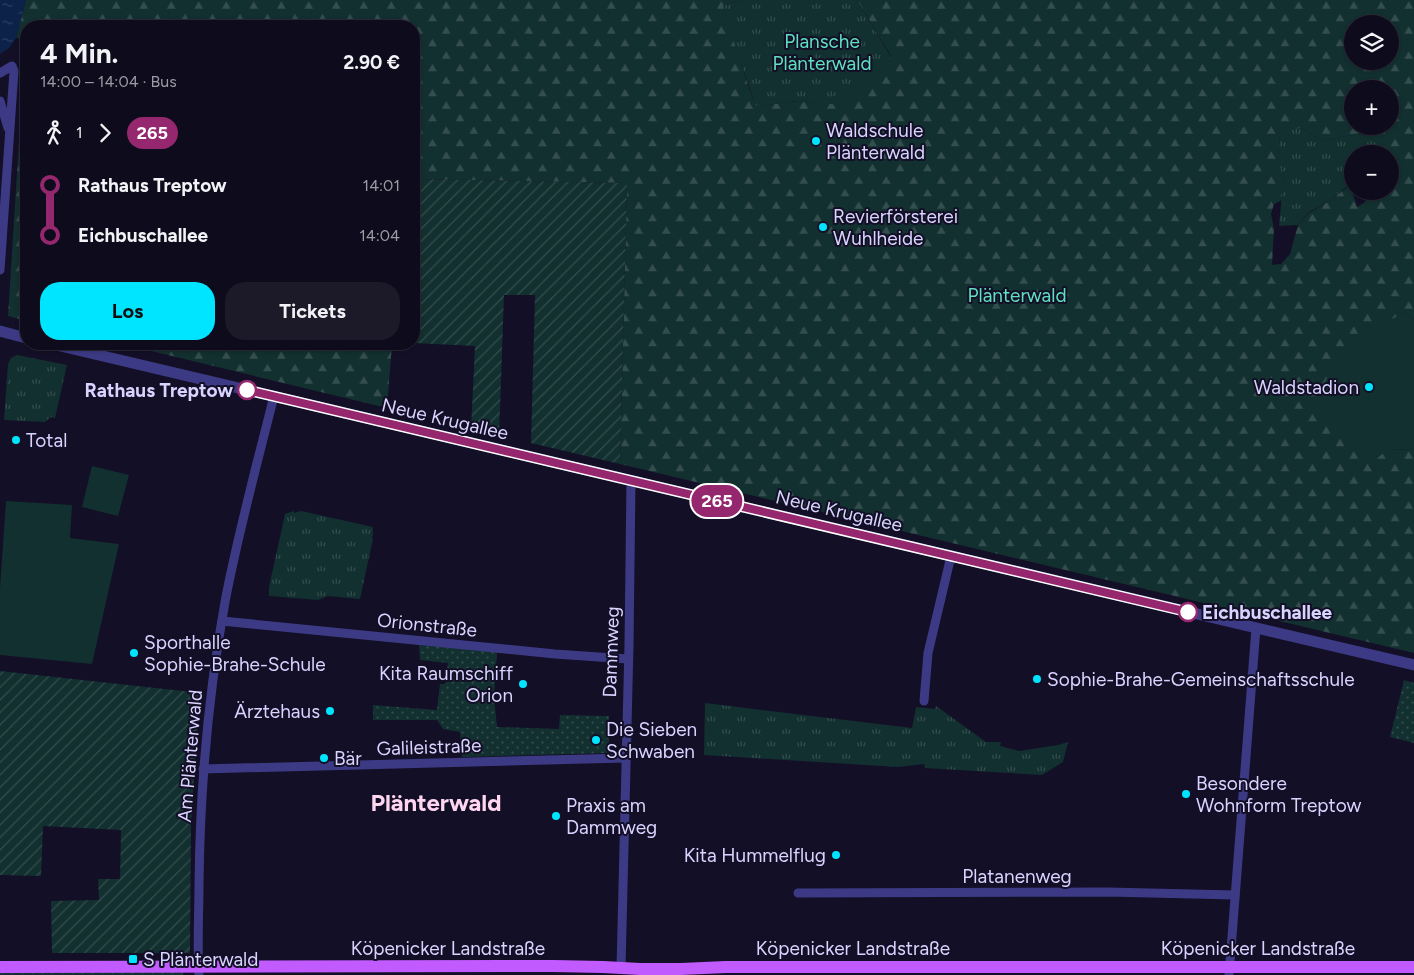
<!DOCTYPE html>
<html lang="de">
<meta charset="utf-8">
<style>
body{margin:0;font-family:Figtree,sans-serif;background:#1c1929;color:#f1f3f6;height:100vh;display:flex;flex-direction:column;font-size:19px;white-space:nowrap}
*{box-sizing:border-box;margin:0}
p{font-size:16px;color:#9b9ba3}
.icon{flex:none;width:28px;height:28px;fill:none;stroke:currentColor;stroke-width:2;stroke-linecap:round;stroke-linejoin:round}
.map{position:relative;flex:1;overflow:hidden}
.details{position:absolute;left:20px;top:20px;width:400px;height:330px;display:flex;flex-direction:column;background:#0e0b1c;border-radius:20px;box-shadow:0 1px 4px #0004,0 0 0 1px #2e2b3b}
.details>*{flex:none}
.badge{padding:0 10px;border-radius:16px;font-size:18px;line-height:32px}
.fabs{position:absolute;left:1344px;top:15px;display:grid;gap:10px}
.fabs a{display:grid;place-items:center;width:55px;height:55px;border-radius:50%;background:#0e0b1c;box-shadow:0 1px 4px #0004,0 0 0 1px #2e2b3b;font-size:25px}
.map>.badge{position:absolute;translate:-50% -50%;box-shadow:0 0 0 2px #fff}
.legs{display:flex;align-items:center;gap:8px;height:55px;padding:0 20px;font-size:16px}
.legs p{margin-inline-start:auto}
.overview{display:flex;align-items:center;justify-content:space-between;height:85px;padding:0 20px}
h1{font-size:28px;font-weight:700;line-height:38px}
.primary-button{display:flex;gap:10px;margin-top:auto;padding:10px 20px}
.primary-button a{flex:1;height:58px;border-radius:20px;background:#00e5ff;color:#111;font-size:20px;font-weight:700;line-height:58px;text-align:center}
.primary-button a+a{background:#1c1929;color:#f1f3f6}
ul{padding:0 20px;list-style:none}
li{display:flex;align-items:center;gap:18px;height:50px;font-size:19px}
li i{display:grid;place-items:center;width:8px;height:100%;margin:0 6px;background:currentColor}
li i::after{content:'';width:12px;height:12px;margin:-6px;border:4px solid;border-radius:50%;background:#0e0b1c}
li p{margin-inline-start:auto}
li:first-child i{background:linear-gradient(#0000 50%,currentColor 0)}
li:last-child i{background:linear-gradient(currentColor 50%,#0000 0)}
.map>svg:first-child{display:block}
</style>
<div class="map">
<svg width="1414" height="975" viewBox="0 0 1414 975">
<defs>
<pattern id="grass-dots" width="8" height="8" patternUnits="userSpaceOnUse" patternTransform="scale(1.25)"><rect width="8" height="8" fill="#12302f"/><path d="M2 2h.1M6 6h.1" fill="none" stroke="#344d4e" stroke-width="1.8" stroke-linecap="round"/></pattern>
<pattern id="forest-firs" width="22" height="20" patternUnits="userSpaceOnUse" patternTransform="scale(1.25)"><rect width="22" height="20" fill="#12302f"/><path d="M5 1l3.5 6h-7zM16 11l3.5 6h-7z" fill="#344d4e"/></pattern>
<pattern id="park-tufts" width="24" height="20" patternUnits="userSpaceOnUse" patternTransform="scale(1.25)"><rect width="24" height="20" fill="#12302f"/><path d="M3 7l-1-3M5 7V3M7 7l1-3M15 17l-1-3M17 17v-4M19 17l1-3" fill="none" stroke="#344d4e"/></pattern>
<pattern id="garden-furrows" width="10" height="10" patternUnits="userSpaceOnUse" patternTransform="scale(1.25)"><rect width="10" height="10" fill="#12302f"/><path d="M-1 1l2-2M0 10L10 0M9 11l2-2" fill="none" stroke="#344d4e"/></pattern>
<pattern id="water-ripples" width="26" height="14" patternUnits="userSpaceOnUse" patternTransform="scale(1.25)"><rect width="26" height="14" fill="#0c2248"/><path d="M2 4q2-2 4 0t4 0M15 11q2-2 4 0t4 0" fill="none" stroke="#2f4163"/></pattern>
</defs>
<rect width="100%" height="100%" fill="#130f26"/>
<g fill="url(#grass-dots)">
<path d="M419 645 497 652 494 696 497 727 559 729 560 715 609 716V753L462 757 460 732 443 729 437 720H373V705L437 710 440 684H445L448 663 420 660Z"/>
<path d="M1404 680 1414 683V743L1390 737Z"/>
<rect x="0" y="972" width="183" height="3"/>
</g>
<g fill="url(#forest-firs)" fill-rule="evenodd">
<path d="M26 0H740L723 6 748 85 756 106 799 101 820 104H845L891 56 857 0H1414V320L1405 312 1388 449 1414 450V653L620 464 627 183 414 179V26H26V321L8 316 25 46 23 39 16 38ZM1352 24H1390V61H1352ZM1352 89H1390V126H1352ZM1301 128 1322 141 1351 135 1389 150 1385 154H1390V191H1371L1364 203 1357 207 1350 185 1331 200 1309 213 1298 225 1290 254 1281 264 1272 265 1274 229 1271 214 1274 204 1282 200 1284 172 1277 163 1280 136H1289Z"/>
<path d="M122 344H392L387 408Z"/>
</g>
<g fill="url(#park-tufts)">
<path d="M740 0H857L891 57 845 104H820L799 101 756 106 737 52 723 6Z"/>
<path d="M1301 128 1322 141 1351 135 1365 134 1389 150 1385 154H1352V182L1331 200 1309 212 1298 225 1279 226 1284 172 1277 164 1280 135 1289 136 1290 129Z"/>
<path d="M17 355 67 365 55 418 51 417 45 422 4 420 8 364 11 358Z"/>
<path d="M294 511V513L301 511 373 527V535L372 538 373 539 360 599 328 596 318 600 269 596V587L285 514Z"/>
<path d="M705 703 912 728 916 707 935 709 936 706 986 742H1001L1000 746 1019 751 1058 745 1068 742 1063 762 1042 775 925 768 924 764 898 767 704 755Z"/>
</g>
<g fill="url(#garden-furrows)">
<path d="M414 179 627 183 620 464 531 443 535 295H504L499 436 471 429 475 346 414 343Z"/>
<path d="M0 671 201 693 195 758 191 826 190 953H52L51 901 99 900 98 879H120L121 830 43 826 41 876 0 875Z"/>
</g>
<g fill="#12302f">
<path d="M1405 312 1414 320V450L1388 449 1374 461 1315 410 1332 364 1349 343Z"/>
<path d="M92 466 129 475 118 516 82 507Z"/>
<path d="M6 501 72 505 70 538 119 544 92 664 0 655V588Z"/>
</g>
<path fill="url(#water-ripples)" d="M0 0H26L16 38 9 48 0 54Z"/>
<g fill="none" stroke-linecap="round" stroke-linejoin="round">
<g stroke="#3d3a85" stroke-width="9">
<path d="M0 73 12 66 14 71 0 270"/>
<path d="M0 101 8 128"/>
<path d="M222 621 555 654 628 659"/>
<path d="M924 701 928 653 951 556"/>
<path d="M203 769 625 758"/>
<path d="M798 893 1108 892 1235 895"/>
<path d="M621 968 629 645 631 481"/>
<path d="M199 975C197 945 199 914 199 884 200 789 208 696 225 602 238 533 257 464 274 396"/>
<path d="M1229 975 1256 628"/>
</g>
<g stroke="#3d3a85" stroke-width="11">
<path d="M0 331 26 338"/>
<path d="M52 344 1414 665"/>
</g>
<path stroke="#c25bff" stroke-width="12" d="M0 967 553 966 603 967 640 969H681L726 967H1414"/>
</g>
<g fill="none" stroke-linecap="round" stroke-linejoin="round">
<g stroke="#fff" stroke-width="11">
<path id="line-1" d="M247 390 1188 612"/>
</g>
<use href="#line-1" stroke="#95276e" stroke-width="8"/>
</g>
<g fill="#00e5ff" stroke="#130f26" stroke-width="2">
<circle cx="816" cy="141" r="5"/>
<circle cx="823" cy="227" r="5"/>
<circle cx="1369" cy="387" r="5"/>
<circle cx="16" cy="440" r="5"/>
<circle cx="134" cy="653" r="5"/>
<circle cx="1037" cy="679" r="5"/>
<circle cx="523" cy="684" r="5"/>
<circle cx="330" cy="711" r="5"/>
<circle cx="596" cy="740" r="5"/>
<circle cx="324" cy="758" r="5"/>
<circle cx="1186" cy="794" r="5"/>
<circle cx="556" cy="816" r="5"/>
<circle cx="836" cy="855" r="5"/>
<rect x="128" y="954" width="10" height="10" rx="2.5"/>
</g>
<g fill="#fff" stroke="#95276e" stroke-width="2.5">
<circle cx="247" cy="390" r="9"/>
<circle cx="1188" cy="612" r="9"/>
</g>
<g text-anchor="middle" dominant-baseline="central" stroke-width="4" stroke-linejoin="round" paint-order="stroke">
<g font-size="19" fill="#5fe0c0" stroke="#130f26">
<text x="822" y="41">Plansche<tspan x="822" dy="22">Plänterwald</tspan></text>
<text x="1017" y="295">Plänterwald</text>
</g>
<g font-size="19" fill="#d9d4ff" stroke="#130f26" text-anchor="start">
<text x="826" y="130">Waldschule<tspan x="826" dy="22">Plänterwald</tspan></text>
<text x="833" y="216">Revierförsterei<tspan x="833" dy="22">Wuhlheide</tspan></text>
<text x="1359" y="387" text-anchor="end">Waldstadion</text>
<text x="26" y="440">Total</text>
<text x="144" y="642">Sporthalle<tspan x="144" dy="22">Sophie-Brahe-Schule</tspan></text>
<text x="513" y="673" text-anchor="end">Kita Raumschiff<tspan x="513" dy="22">Orion</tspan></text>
<text x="1047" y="679">Sophie-Brahe-Gemeinschaftsschule</text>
<text x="320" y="711" text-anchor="end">Ärztehaus</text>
<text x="606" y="729">Die Sieben<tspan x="606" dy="22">Schwaben</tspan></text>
<text x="334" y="758">Bär</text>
<text x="1196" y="783">Besondere<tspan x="1196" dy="22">Wohnform Treptow</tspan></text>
<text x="566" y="805">Praxis am<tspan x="566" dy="22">Dammweg</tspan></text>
<text x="826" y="855" text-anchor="end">Kita Hummelflug</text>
<text x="143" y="959">S Plänterwald</text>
</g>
<g font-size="19" font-weight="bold" fill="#d9d4ff" stroke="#130f26" text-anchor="end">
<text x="233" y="390">Rathaus Treptow</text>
<text x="1202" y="612" text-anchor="start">Eichbuschallee</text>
</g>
<g font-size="19" fill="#d9d4ff" stroke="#130f26">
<text transform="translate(445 419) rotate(13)">Neue Krugallee</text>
<text transform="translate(839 511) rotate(13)">Neue Krugallee</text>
<text transform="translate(427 625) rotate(6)">Orionstraße</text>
<text transform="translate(611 652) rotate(-88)">Dammweg</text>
<text transform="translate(429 747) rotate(-2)">Galileistraße</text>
<text transform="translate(190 756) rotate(-85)">Am Plänterwald</text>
<text x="1017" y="876">Platanenweg</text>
<text x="448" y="948">Köpenicker Landstraße</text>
<text x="853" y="948">Köpenicker Landstraße</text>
<text x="1258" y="948">Köpenicker Landstraße</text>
</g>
<g font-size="24" font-weight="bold" fill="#ffd6f0" stroke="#130f26">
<text x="436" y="802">Plänterwald</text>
</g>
</g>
</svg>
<div class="fabs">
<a><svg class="icon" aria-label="layers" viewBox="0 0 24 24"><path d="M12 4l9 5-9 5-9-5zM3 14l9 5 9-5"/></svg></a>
<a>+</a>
<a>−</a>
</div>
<b class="badge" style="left:717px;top:501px;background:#95276e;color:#fff">265</b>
<section class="details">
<div class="overview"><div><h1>4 Min.</h1><p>14:00 – 14:04 · Bus</p></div><b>2.90 €</b></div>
<div class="legs"><svg class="icon" aria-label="walk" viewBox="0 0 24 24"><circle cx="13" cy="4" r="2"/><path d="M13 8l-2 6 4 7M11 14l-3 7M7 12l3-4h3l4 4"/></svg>1<svg class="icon" aria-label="forward" viewBox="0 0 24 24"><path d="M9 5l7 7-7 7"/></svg><b class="badge" style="background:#95276e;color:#fff">265</b></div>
<ul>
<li><i style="color:#95276e"></i><b>Rathaus Treptow</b><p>14:01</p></li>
<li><i style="color:#95276e"></i><b>Eichbuschallee</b><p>14:04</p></li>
</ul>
<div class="primary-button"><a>Los</a><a>Tickets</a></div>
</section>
</div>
